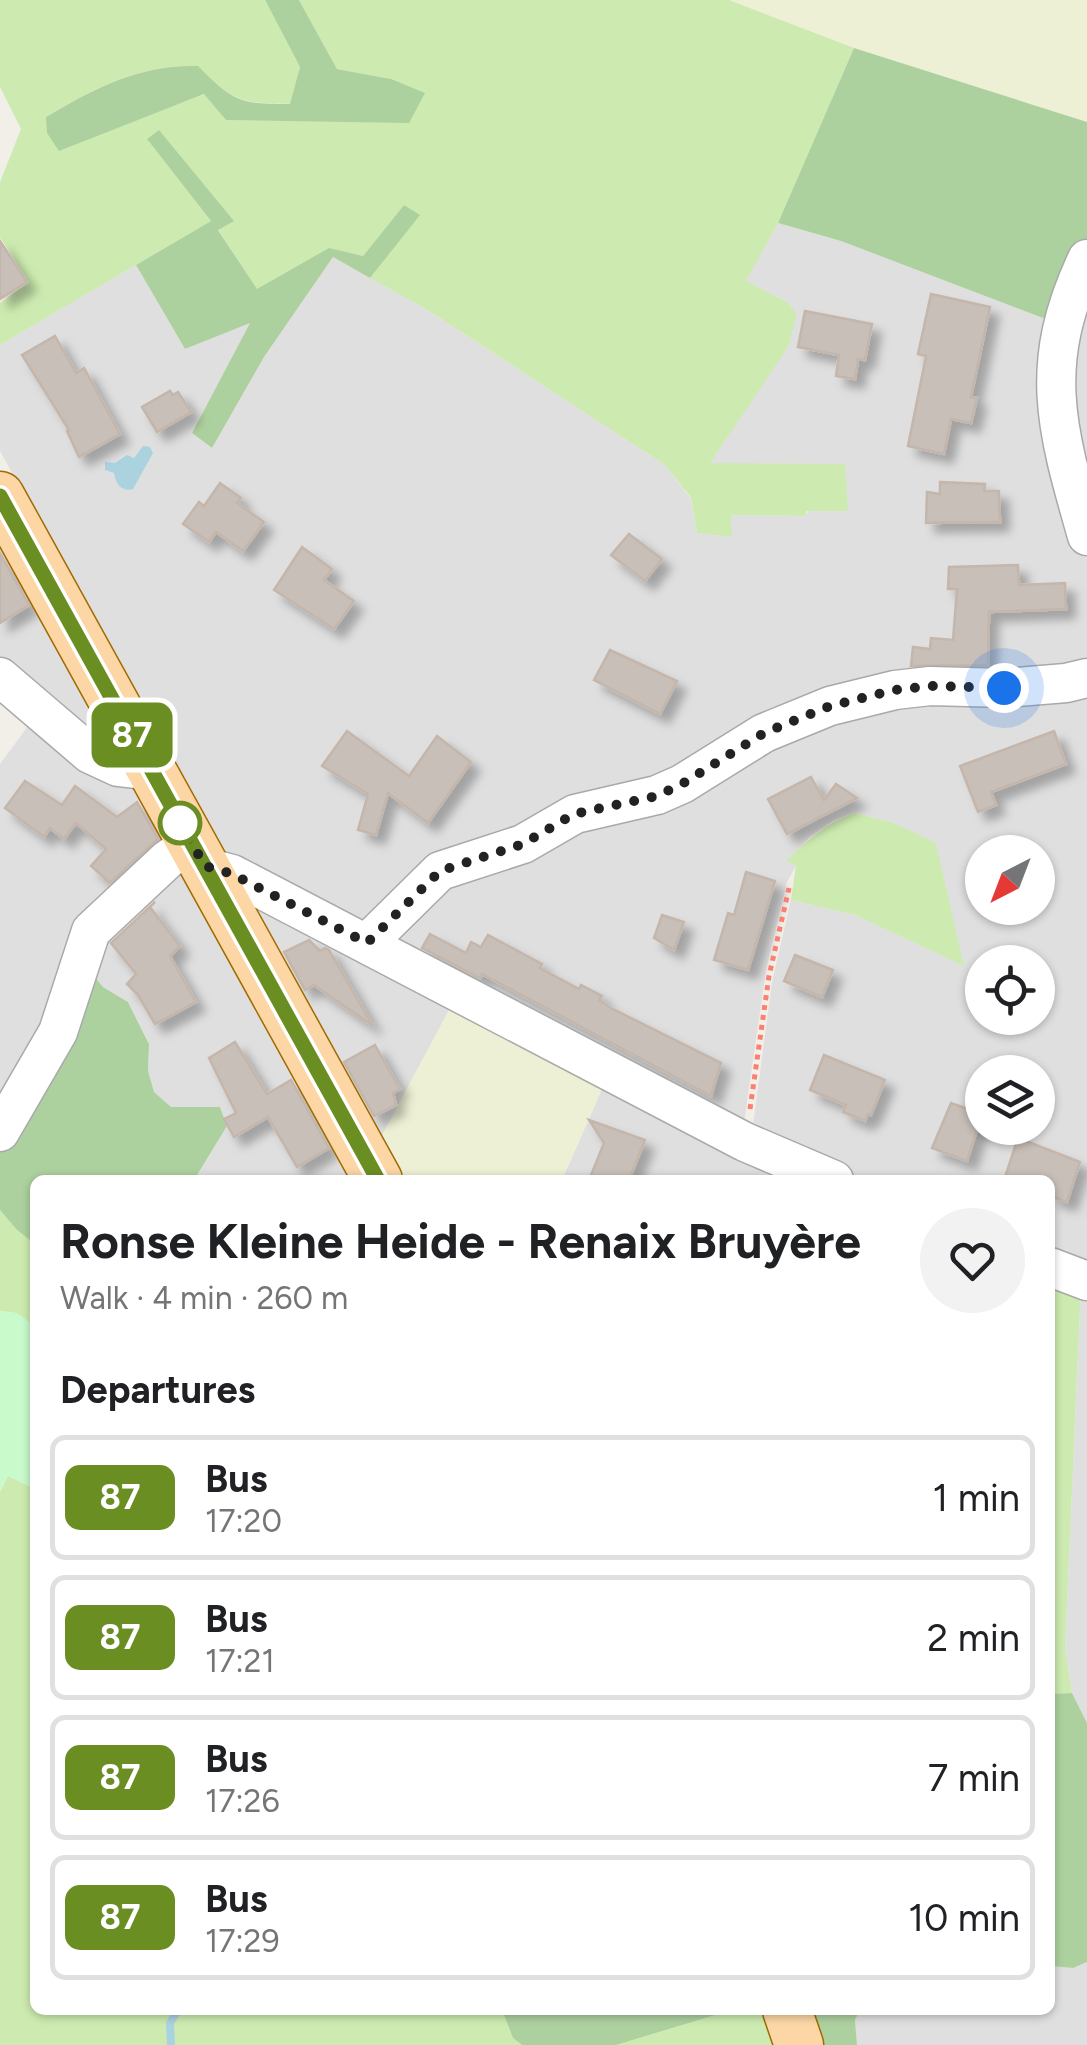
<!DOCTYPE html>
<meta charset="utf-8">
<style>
body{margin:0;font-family:Figtree,sans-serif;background:#f2f2f2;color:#202124;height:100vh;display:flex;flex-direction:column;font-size:38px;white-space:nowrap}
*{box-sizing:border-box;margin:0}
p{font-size:32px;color:#757577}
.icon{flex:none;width:55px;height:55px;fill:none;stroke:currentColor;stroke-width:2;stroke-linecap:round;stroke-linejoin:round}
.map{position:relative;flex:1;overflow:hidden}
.panel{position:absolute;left:30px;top:1175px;width:1025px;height:840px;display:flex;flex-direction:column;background:#fff;border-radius:15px;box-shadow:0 2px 8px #0004}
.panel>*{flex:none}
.badge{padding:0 20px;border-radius:15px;font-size:35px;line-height:65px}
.needle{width:65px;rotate:222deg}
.tools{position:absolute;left:965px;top:835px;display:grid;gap:20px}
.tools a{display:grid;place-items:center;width:90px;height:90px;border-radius:50%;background:#fff;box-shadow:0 2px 8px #0004;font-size:50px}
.you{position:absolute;width:50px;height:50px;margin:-25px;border:8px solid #fff;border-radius:50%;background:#1a73e8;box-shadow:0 0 0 15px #1a73e833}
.map>.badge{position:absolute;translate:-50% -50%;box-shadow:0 0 0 5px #fff}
h2{padding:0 30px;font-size:38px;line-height:90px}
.round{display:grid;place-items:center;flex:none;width:105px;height:105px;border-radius:52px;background:#f2f2f2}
.summary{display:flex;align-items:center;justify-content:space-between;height:170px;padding:0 30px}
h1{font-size:48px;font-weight:700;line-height:75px}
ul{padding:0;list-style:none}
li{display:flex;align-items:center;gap:30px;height:125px;margin:0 20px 15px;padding:0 10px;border:5px solid #e0e0e0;border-radius:15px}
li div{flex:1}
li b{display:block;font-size:38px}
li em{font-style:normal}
li .badge{min-width:110px;font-weight:700;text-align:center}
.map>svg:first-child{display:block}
</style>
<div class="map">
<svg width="1087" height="2045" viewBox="0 0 1087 2045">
<defs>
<filter id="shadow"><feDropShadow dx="9" dy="9" stdDeviation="5" flood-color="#0004"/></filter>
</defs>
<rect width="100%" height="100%" fill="#f2efe9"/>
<g fill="#e0dfdf" fill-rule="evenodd">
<path d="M778 223 841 241 1056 323 1075 518 1087 559V671L895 686 680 780 585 806 367 937 212 858 191 799 0 451V345L136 265 185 349 251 322 192 433 212 448 264 357 333 257 429 311 665 465 691 499 697 533 731 537V515L805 516 845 464H709L788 346 796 314 787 302 745 281Z"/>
<path d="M1087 271V517L1076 479 1072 303Z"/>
<path d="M0 534 116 752 0 669Z"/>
<path d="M1087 683V1276L1050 1262V1180H846L751 1140 772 982 791 900 855 915 963 965 936 844 894 823 855 813 834 820 810 837 788 862 797 864 787 882 766 971 742 1136 374 943 442 875 848 707ZM982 852H1038V908H982ZM982 962H1038V1018H982ZM982 1072H1038V1128H982Z"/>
<path d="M37 714 133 779 173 850 124 890 0 1119V764Z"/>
<path d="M174 859 355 1180H194L227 1126 220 1107H171L153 1092 148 1071 149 1043 128 1002 103 987 86 966Z"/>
<path d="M268 898 457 995 376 1147 244 913Z"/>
<path d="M608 1075 822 1180H562Z"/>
<path d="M1081 1285 1087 1287V1723L1072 1693 1065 1650Z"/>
<path d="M1087 1962V2045H857L855 2020 860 2010H1050V1966L1073 1968Z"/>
</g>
<g fill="#eef0d5">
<path d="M729 0H1087V122L854 48Z"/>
<path d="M457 995 608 1075 562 1180H395L376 1147Z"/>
</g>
<g fill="#cdebb0">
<path d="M0 0H265L300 67 291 104C239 103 235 102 197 66 141 64 93 88 46 117L136 120 205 94 226 120 409 122 391 79 337 69 299 0H729L854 48 778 223 746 281 787 302 797 314 788 347 710 463 845 464 848 511H807L805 516 731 515 732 537 697 533 691 498 665 465 429 311 370 278 419 215 404 205 363 256 329 249 257 290 218 229 233 220 159 131 148 140 211 221 0 345V303L28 283 0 237V182L21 129 0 87Z"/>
<path d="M855 813 894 823 936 843 964 966 855 915 791 900 796 865 786 861C808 840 826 823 855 813Z"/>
<path d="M0 1210 17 1230 35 1244V1326L16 1313 0 1311Z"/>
<path d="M1050 1273 1081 1285 1065 1650 1072 1693 1050 1694Z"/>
<path d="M8 1476 35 1489V2010H502L513 2038 522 2045H0V1492Z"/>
<path d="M732 2010H768L780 2045H616Z"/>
</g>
<g fill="#add19e">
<path d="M265 0H299L337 69 391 79 425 93 409 123 226 120 204 94 59 151 47 133 46 117C94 88 141 64 198 66 234 102 239 104 290 104L300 67Z"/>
<path d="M854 48 1087 122V244L1056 323 841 241 778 223Z"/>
<path d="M159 130 234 221 218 230 257 289 329 248 363 256 404 205 420 215 370 278 333 257 264 357 212 448 192 433 250 323 185 349 136 265 211 221 147 139Z"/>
<path d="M86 966 103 987 128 1002 149 1044 148 1071 154 1092 171 1107H220L227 1126 194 1180H35V1244L17 1230 0 1210V1143Z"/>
<path d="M1072 1693 1087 1723V1962L1073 1968 1050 1966V1694Z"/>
<path d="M502 2010H732L616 2045H522L513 2038Z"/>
<path d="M811 2010H860L855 2020 857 2045H822Z"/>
</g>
<path fill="#c8facc" d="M0 1311 16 1313 35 1326V1489L8 1476 0 1492Z"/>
<path fill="#aad3df" d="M143 446 150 447 153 453 133 489C121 492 116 484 114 473L105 470V462L115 463 127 455 134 458Z"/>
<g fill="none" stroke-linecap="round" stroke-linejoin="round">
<path stroke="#aad3df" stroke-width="8" d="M171 2045 170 2023 178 2010"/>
</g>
<g fill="#c7bfb8" stroke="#c4b6ab" stroke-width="2.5" filter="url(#shadow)">
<path d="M0 241 27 282 0 299Z"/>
<path d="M931 294 990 307 971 397 977 398 971 423 951 419 944 454 908 446 926 356 918 354Z"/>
<path d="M805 311 872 324 865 360 858 359 855 379 836 376 839 355 798 347Z"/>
<path d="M55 336 76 373 84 368 120 434 79 457 67 431 69 430 22 355Z"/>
<path d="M170 391 173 395 178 392 191 412 157 432 142 407Z"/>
<path d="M940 482 985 484 984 491H999L1000 522 926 523 927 492 940 494Z"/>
<path d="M220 483 241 498 237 503 264 522 243 551 216 532 209 542 183 524 199 502 204 506Z"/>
<path d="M629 534 662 559 645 581 611 555Z"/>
<path d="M302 547 332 569 324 580 354 601 334 629 274 590Z"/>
<path d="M0 553 29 605 0 623Z"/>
<path d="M1018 565 1019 585 1065 583 1066 609 989 612 988 665 911 666 913 647 930 649 931 638 953 640 957 589H948L949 567Z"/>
<path d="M610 650 677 681 660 714 594 680Z"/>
<path d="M347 731 409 776 437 736 471 762 428 823 388 793 376 835 358 830 368 794 322 766Z"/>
<path d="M1054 731 1066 764 991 792 996 805 978 812 960 766Z"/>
<path d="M811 777 824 800 836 784 857 798 787 834 768 799Z"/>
<path d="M25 781 62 805 75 786 117 817 137 802 158 839 110 883 91 866 106 849 76 823 64 839 50 828 44 837 5 808Z"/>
<path d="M746 872 775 881 748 970 714 960 728 913 734 915Z"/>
<path d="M155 902 150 907 180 946 170 956 196 1002 155 1024 138 995 127 984 136 974 111 943Z"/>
<path d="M662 915 684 922 674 950 654 938Z"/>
<path d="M430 934 466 953 471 942 481 947 488 935 542 964 540 968 579 989 581 985 602 996 599 1000 611 1008 721 1063 711 1096 482 974 480 978 422 948Z"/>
<path d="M309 940 320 951 325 948 329 950 373 1026 314 985 305 990 284 952Z"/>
<path d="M795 955 833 970 822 997 784 981Z"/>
<path d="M235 1042 267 1094 291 1080 329 1148 297 1167 268 1117 234 1137 224 1119 236 1113 209 1058Z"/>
<path d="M375 1045 400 1089 393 1093 396 1105 374 1116 344 1062Z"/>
<path d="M824 1055 885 1080 871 1115 868 1114 865 1121 843 1112 846 1105 810 1090Z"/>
<path d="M951 1103 982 1114 967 1161 932 1148Z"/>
<path d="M589 1120 645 1140 629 1180H589L604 1143Z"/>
<path d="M1018 1138 1080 1162 1067 1202 1050 1196V1180H1004Z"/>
</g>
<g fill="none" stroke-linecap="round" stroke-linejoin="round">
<g stroke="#a9a9a9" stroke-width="41">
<g id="minor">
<path d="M1087 259C1037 365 1056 428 1087 536"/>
<path d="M0 677 90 754 118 767 152 771"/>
<path d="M205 867 232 874 745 1142 834 1180"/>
<path d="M367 943 440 871 523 844 575 814 657 795 682 784 764 733 830 706 895 690 930 686 1005 688 1066 683 1087 678"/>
<path d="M0 1132 58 1032 91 931 168 859 191 843"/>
<path d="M1050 1267 1087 1281"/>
</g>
</g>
<g stroke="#a06b00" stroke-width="51">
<g id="major">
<path d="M0 496 378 1180"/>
<path d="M787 2010 799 2045"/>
</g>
</g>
<path stroke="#fa8072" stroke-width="5" stroke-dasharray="5 5" stroke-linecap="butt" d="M750 1109 769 976 789 888"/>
<use href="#minor" stroke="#fff" stroke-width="38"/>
<use href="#major" stroke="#fcd6a4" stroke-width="48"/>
</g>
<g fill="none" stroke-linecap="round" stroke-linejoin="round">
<g stroke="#fff" stroke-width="22">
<path id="line" d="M0 496 378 1180"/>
</g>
<use href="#line" stroke="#6b8e23" stroke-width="15"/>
<path stroke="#222" stroke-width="10" stroke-dasharray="0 18" d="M180 823 205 866 232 874 367 943 440 871 523 844 574 814 657 796 682 784 764 733 830 706 895 690 930 686 1004 688"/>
</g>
<circle fill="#fff" stroke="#6b8e23" stroke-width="5" cx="180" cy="823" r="20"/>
</svg>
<div class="tools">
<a><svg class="needle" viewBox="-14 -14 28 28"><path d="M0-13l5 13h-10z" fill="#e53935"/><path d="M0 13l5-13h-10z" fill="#757577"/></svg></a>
<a><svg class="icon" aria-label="locate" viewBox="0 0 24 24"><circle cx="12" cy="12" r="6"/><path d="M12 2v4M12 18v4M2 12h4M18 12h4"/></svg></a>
<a><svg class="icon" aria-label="layers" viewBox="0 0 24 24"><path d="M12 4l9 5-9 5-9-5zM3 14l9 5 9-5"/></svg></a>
</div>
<div class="you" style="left:1004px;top:688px"></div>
<b class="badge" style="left:132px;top:735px;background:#6b8e23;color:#fff">87</b>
<section class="panel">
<div class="summary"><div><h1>Ronse Kleine Heide - Renaix Bruyère</h1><p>Walk · 4 min · 260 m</p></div><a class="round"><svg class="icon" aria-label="heart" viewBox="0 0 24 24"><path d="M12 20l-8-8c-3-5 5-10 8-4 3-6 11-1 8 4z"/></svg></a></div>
<h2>Departures</h2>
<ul>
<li><span class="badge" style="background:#6b8e23;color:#fff">87</span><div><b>Bus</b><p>17:20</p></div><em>1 min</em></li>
<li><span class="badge" style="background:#6b8e23;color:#fff">87</span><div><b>Bus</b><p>17:21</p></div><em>2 min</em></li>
<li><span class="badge" style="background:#6b8e23;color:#fff">87</span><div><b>Bus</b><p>17:26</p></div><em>7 min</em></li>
<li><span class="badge" style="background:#6b8e23;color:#fff">87</span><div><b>Bus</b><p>17:29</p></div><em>10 min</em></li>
</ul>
</section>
</div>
